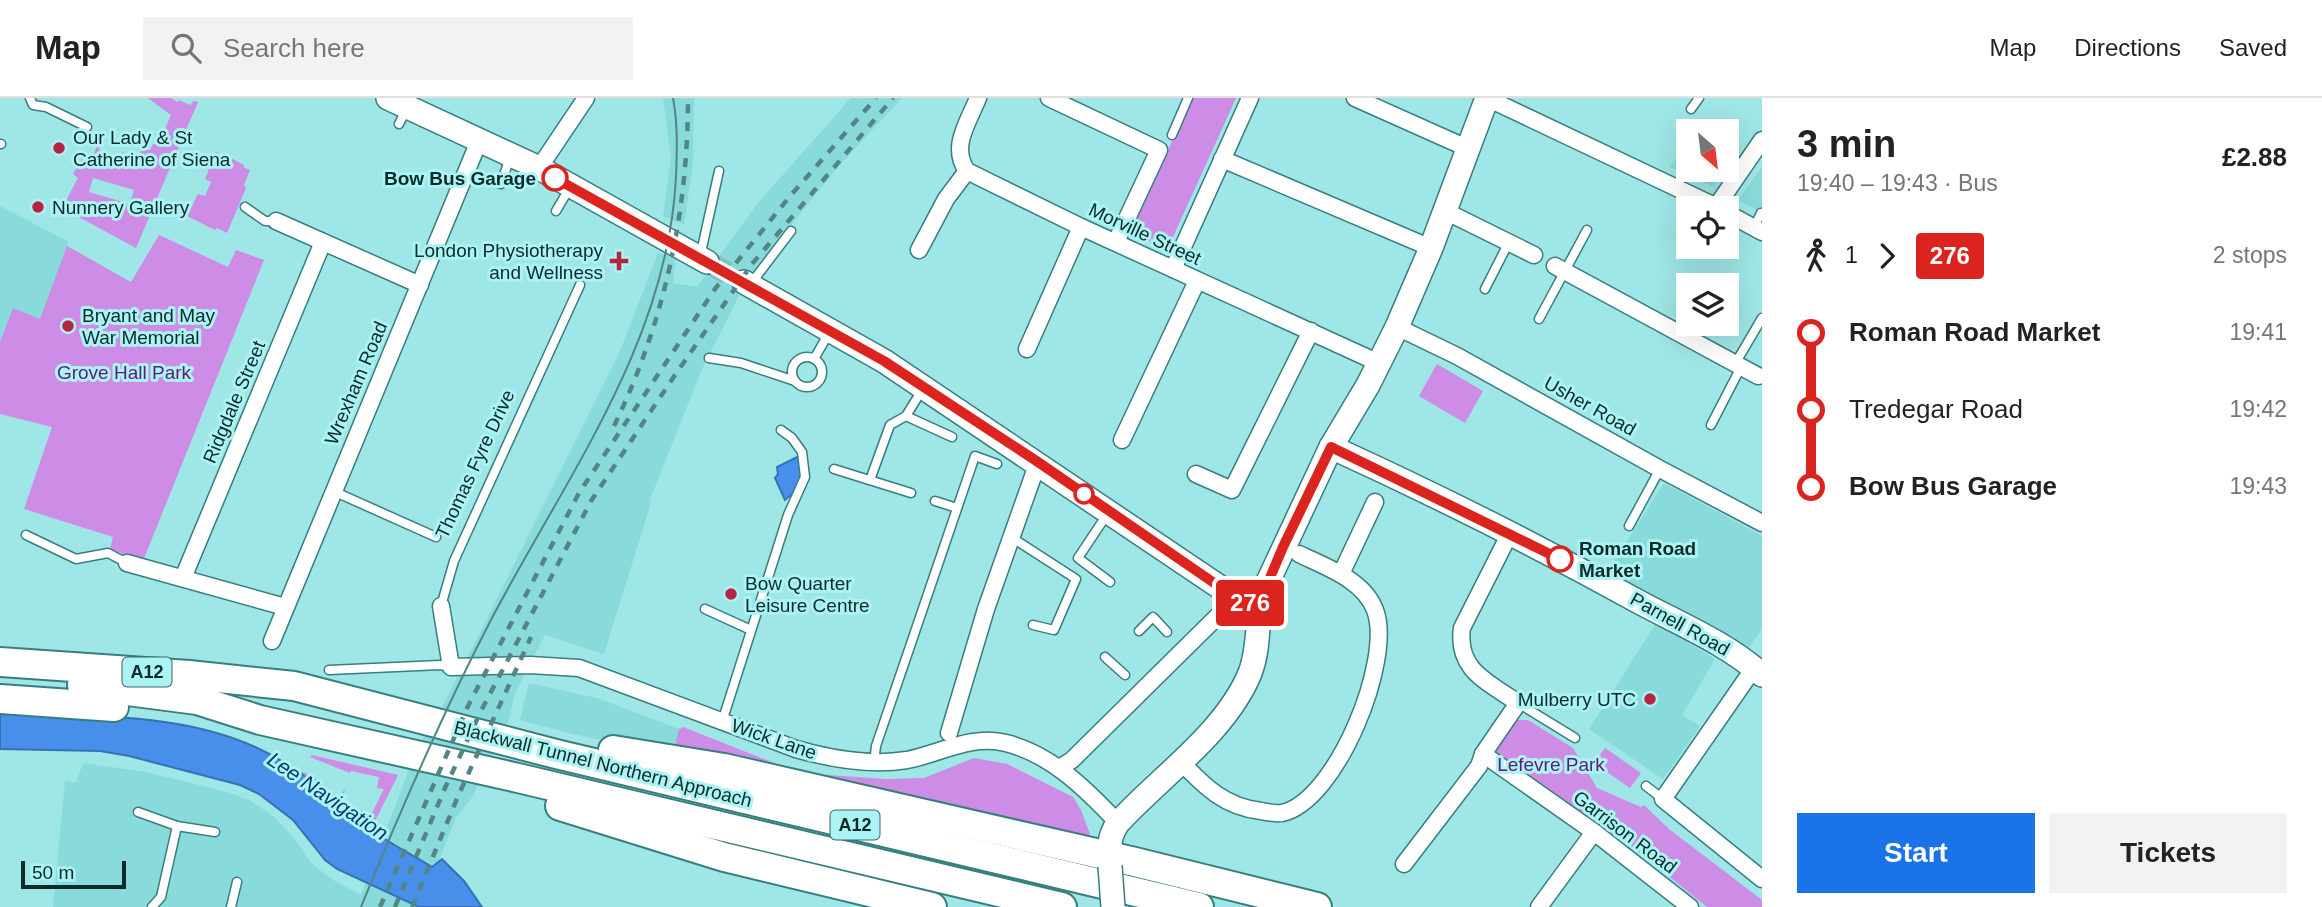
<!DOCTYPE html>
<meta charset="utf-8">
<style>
body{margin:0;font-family:Arial,sans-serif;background:#f2f2f2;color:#222;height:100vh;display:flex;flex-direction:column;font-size:26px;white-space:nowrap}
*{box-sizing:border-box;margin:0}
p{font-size:23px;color:#767676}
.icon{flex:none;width:38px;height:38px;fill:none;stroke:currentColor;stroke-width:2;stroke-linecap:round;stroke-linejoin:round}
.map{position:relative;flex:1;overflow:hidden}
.details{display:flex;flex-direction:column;background:#fff;width:560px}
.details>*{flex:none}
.badge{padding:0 14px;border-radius:5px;font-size:24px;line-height:46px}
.needle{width:46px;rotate:152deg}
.controls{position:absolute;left:1676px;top:21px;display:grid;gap:14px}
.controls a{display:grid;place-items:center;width:63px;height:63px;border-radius:0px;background:#fff;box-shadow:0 7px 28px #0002;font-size:35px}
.scale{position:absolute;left:21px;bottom:18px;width:105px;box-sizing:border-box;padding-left:7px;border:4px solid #0d2b2b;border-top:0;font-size:19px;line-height:24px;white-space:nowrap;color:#0d2b2b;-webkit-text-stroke:5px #acf3f3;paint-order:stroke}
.map>.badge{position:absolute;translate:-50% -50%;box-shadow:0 0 0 4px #fff}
.legs{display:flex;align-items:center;gap:10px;height:77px;padding:0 35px;font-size:23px}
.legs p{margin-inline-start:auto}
.headline{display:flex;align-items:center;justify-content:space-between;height:119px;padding:0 35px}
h1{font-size:38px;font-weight:800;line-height:52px}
.primary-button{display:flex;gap:14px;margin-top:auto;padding:14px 35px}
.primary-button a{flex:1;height:80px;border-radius:0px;background:#1a73e8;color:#fff;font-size:28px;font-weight:800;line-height:80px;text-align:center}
.primary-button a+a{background:#f2f2f2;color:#222}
ul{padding:0 35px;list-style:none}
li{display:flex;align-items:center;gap:24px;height:77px;font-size:26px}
li i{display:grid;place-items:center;width:10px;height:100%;margin:0 9px;background:currentColor}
li i::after{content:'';width:18px;height:18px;margin:-9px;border:5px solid;border-radius:50%;background:#fff}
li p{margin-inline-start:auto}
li:first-child i{background:linear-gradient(#0000 50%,currentColor 0)}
li:last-child i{background:linear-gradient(currentColor 50%,#0000 0)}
header{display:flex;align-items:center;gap:42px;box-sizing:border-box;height:98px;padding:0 35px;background:#fff;border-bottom:2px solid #e0e0e0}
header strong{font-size:33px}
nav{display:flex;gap:38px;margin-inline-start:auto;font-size:24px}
.search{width:490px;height:63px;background:#f2f2f2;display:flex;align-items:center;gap:18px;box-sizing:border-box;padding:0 24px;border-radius:0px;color:#767676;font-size:26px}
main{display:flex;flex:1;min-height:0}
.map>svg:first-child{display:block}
</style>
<header>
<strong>Map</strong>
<div class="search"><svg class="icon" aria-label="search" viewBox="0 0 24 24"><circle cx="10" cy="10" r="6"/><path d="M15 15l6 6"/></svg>Search here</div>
<nav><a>Map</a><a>Directions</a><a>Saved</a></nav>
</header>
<main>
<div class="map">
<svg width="1762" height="809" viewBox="0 0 1762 809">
<rect width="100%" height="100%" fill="#9fe6e6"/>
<g fill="#89dadb">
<path d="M663 0H694L693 65 684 127 663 118 671 59Z"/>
<path d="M851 0H902L836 71 740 191 738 200 702 271 649 404 651 405 604 556 545 537 515 595 509 621 473 698 456 720 420 809H53L65 683 76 685 83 665 146 674 227 694 249 702 273 718 294 740 311 765 333 782 361 797 419 646 438 617 477 541 620 253 658 155 676 160 673 185 697 189 757 106Z"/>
<path d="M1689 42V72H1726L1716 86 1712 88 1670 69Z"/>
<path d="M1762 69V115L1738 102Z"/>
<path d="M0 108 69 144 40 221 0 244Z"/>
<path d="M1664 385 1762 438V531L1747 552 1608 473Z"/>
<path d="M1656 525 1715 561 1682 617 1700 628 1663 681 1589 631Z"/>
<path d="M529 585 597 600 679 631 673 656 572 636 520 622Z"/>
</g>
<g fill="#cd8ce6" fill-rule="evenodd">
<path d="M148 0H171L177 4 179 2 190 7 194 3 198 4 136 150 62 110 78 80 73 76 83 59 91 62 97 48 99 49V52L119 61 123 54 137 61 142 51 150 52 153 46 158 47 171 17ZM93 80 134 92 130 106 89 94Z"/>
<path d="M1192 0H1236L1167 152 1130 135Z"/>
<path d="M216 54 219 55 218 59 227 63 229 59 244 67 243 69 250 72 244 87 246 90 227 135 217 130 215 132 187 118 198 96 205 98 211 84 205 81Z"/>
<path d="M159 137 228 169 236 152 264 162 143 463 110 451 113 439 24 411 52 329 0 316V244L13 210 40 221 67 148 131 184Z"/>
<path d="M1437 266 1483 293 1465 325 1419 298Z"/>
<path d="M1516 622H1528L1573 650 1597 690 1641 709 1644 707 1669 731 1762 802V809H1707L1618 737 1611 738 1499 659 1494 650Z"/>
<path d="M683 629 797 674 673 656 679 631Z"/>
<path d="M1605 650 1641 675 1630 690 1594 665Z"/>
<path d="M312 657 398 677 372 729 298 674 299 672 315 680 339 700 346 689 341 702 359 716 362 712 371 717 384 691 377 690 379 679 351 673 350 675 310 659Z"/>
<path d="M974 660 1007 666 1073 699 1081 712 1090 736 1084 745 813 676 887 681 924 680Z"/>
</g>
<g fill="#488fec" stroke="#3671b2" stroke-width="2">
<path d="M799 358C802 377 802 390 785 402L775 380 778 376 777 369Z"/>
<path d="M0 616C94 619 202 612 285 665 319 686 350 714 382 739 398 750 416 759 432 769L442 761 464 783 482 809H419L337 771 325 762 293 722 259 696 240 687 129 658 100 653 0 651Z"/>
</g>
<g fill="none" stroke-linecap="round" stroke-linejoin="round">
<path stroke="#82c1c1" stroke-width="23" stroke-dasharray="23 11" stroke-linecap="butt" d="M707 164 744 184"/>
<g stroke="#387e7e" stroke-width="11">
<g id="lane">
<path d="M30 0 33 7 46 9 87 29"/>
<path d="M1691 11 1699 0"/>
<path d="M399 26 407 10"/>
<path d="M1172 37 1188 0"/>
<path d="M0 46H1"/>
<path d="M501 86 510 59"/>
<path d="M245 109 265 123H276"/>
<path d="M556 113 569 91"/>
<path d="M1754 129 1761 115"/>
<path d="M700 159 719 73"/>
<path d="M753 186 756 179 791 133"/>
<path d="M1485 191 1509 144"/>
<path d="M1539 221 1587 132"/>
<circle cx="807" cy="274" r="15"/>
<path d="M709 260 741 265 795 283"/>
<path d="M814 261 829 235"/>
<path d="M1735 266 1762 220"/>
<path d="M922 292 906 318 952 339"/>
<path d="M1711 327 1741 269"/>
<path d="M834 371 911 395"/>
<path d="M870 382 890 327 906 318"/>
<path d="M333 393 436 439"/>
<path d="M935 403 957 410"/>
<path d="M1108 415 1078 460 1110 484"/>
<path d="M1629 428 1660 371"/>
<path d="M26 437 76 461 108 455 127 465"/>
<path d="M1011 439 1076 481 1054 532 1033 527"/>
<path d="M441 508 454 463 580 187"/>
<path d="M705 511 751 532"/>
<path d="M1139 533 1153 519 1167 534"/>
<path d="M1105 559 1125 577"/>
<path d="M329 572 440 567 451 569"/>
<path d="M1518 605 1575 640"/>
<path d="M722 624 788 417 805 379 802 354 792 340 781 332"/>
<path d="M874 665 876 648 975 358 997 366"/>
<path d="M1646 688 1663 701"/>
<path d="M138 714 177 728"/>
<path d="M152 809 161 799 177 728 215 734"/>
<path d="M231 809 237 784"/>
</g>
</g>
<g stroke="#387e7e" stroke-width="19">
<g id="street">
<path d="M978 0C968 25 950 49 967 73L1081 129 1379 265"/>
<path d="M1049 0 1159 52 1116 144"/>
<path d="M1355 0 1467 50"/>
<path d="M1487 0 1719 110"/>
<path d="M1222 61 1431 150"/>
<path d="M539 70 586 0"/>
<path d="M1716 109 1762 42"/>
<path d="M1445 113 1534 157"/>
<path d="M1727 115 1762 134"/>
<path d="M276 123 420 187"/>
<path d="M919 152 946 101 967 73"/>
<path d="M1555 168 1758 278"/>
<path d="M1173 171 1250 0"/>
<path d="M1397 229 1457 258 1660 371 1762 425"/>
<path d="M1027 251 1081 129"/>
<path d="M1122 342 1197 183"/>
<path d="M1196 376 1232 392 1311 233"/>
<path d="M1510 435 1462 530C1456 572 1488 584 1518 605L1483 656 1594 734 1690 809"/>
<path d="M127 465 285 509"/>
<path d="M1341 476 1375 404"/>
<path d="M183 480 323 144"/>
<path d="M441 508 451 569 530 567 579 570 796 651C831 661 870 668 907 662 939 656 972 636 1006 645 1051 656 1087 692 1118 725"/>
<path d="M272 543 479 43"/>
<path d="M1754 570 1663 701 1762 781"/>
<path d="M949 635 986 511 1038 364"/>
<path d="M1181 664C1205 689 1225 709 1261 713 1267 714 1276 716 1282 715 1336 704 1394 561 1375 512 1364 482 1326 469 1299 456"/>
<path d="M1059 670 1072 662 1236 500"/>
<path d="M1404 766 1479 668 1483 656"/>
<path d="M1539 809 1594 734"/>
</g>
</g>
<g stroke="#387e7e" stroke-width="26">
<g id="secondary">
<path d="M388 0 539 70 707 164"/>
<path d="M744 184 884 263 1236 500 1258 508"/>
<path d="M1331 349C1436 397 1538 448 1639 504 1680 526 1728 546 1762 577"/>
<path d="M1110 768C1109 751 1108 739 1118 725 1160 679 1226 634 1250 575 1261 547 1255 517 1265 490L1331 349 1368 287 1397 229 1431 150 1487 0"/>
</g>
</g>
<g stroke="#387e7e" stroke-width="32">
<g id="highway">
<path d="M0 564 189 577 294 588 556 656 1199 809"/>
<path d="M82 587 197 602 260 622 518 680 1062 809"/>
<path d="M0 601 114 609"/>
<path d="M613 652 724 670 1135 764 1317 809"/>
<path d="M560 708 724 759 932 809"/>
</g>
</g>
<use href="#lane" stroke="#fff" stroke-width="8"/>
<use href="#street" stroke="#fff" stroke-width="16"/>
<use href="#secondary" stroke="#fff" stroke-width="23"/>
<use href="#highway" stroke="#fff" stroke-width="28"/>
<path stroke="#538585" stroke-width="2" d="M361 809C401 711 443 614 492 520 566 379 668 244 676 79 677 53 678 26 673 0"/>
<g stroke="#538585" stroke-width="4.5" stroke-dasharray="9 9" stroke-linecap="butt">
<path d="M614 328C664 225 688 115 688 0"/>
<path d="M380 809 468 608 579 395 715 191 791 97 876 0"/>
<path d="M395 809 445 690 481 613 591 403 675 277 752 166 893 0"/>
<path d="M412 809 459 696 531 539"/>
</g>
<g stroke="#387e7e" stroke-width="26" stroke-linecap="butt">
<path id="secondary-bridge" d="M1110 768 1113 809"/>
</g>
<use href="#secondary-bridge" stroke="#fff" stroke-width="23"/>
</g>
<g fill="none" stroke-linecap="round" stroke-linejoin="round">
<g stroke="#fff" stroke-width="16">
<path id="line-1" d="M555 80 884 263 1038 364 1236 500 1258 508 1283 449 1331 349 1560 461"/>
</g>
<use href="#line-1" stroke="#dc241f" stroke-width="10"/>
</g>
<g fill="#b62441" stroke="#acf3f3" stroke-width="2.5">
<circle cx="59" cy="50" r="7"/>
<circle cx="38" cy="109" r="7"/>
<path d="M615.5 152.5h7v7h7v7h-7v7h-7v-7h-7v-7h7z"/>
<circle cx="68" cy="228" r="7"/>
<circle cx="731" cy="496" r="7"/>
<circle cx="1650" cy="601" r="7"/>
</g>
<g fill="#fff" stroke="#dc241f" stroke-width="3.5">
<circle cx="555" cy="80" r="12"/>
<circle cx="1084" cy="396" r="9"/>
<circle cx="1560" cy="461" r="12"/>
</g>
<g text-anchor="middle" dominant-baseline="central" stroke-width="6" stroke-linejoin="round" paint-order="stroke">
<g fill="#acf3f3" stroke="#3d6767" stroke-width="2">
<rect x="122.5" y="559.5" width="49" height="29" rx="5"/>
<rect x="830.5" y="712.5" width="49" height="29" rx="5"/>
</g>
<g font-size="18" font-weight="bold" fill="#0d2b2b">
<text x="147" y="574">A12</text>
<text x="855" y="727">A12</text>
</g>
<g font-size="19" fill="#0d2b2b" stroke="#acf3f3" text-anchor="start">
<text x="73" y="39">Our Lady &amp; St<tspan x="73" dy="22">Catherine of Siena</tspan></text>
<text x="52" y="109">Nunnery Gallery</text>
<text x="603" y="152" text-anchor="end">London Physiotherapy<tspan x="603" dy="22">and Wellness</tspan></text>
<text x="82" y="217">Bryant and May<tspan x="82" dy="22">War Memorial</tspan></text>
<text x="745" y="485">Bow Quarter<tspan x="745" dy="22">Leisure Centre</tspan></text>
<text x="1636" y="601" text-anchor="end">Mulberry UTC</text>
</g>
<g font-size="19" font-weight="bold" fill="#0d2b2b" stroke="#acf3f3" text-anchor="end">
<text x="536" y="80">Bow Bus Garage</text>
<text x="1579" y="450" text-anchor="start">Roman Road<tspan x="1579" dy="22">Market</tspan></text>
</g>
<g font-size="19" fill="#0d2b2b" stroke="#acf3f3">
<text transform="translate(1145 136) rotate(25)">Morville Street</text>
<text transform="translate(356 285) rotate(-67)">Wrexham Road</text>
<text transform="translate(234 304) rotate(-67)">Ridgdale Street</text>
<text transform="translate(1590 308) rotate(29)">Usher Road</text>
<text transform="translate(475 366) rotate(-65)">Thomas Fyre Drive</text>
<text transform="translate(1680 526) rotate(29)">Parnell Road</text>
<text transform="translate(774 641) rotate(19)">Wick Lane</text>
<text transform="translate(603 666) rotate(14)">Blackwall Tunnel Northern Approach</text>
<text transform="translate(1625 734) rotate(37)">Garrison Road</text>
</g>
<g font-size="19" fill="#5e1c75" stroke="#acf3f3">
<text x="124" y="274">Grove Hall Park</text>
<text x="1551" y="666">Lefevre Park</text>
</g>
<g font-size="21" font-style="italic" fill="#083a74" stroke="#acf3f3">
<text transform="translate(328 698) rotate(34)">Lee Navigation</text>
</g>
</g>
</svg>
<div class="controls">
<a><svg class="needle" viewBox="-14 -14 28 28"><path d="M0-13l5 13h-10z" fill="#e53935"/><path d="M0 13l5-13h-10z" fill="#767676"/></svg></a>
<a><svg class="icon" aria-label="locate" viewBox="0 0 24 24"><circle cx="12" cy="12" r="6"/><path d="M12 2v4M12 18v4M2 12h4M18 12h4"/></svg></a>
<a><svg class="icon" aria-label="layers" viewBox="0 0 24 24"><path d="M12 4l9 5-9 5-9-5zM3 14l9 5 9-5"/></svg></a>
</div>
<div class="scale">50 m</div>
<b class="badge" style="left:1250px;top:505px;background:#dc241f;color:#fff">276</b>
</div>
<section class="details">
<div class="headline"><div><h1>3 min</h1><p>19:40 – 19:43 · Bus</p></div><b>£2.88</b></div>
<div class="legs"><svg class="icon" aria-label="walk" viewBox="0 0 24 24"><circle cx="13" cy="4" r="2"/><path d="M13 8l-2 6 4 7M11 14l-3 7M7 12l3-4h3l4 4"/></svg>1<svg class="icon" aria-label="forward" viewBox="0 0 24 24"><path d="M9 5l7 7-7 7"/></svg><b class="badge" style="background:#dc241f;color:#fff">276</b><p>2 stops</p></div>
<ul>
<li><i style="color:#dc241f"></i><b>Roman Road Market</b><p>19:41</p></li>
<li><i style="color:#dc241f"></i><span>Tredegar Road</span><p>19:42</p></li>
<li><i style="color:#dc241f"></i><b>Bow Bus Garage</b><p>19:43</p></li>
</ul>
<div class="primary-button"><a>Start</a><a>Tickets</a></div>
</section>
</main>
